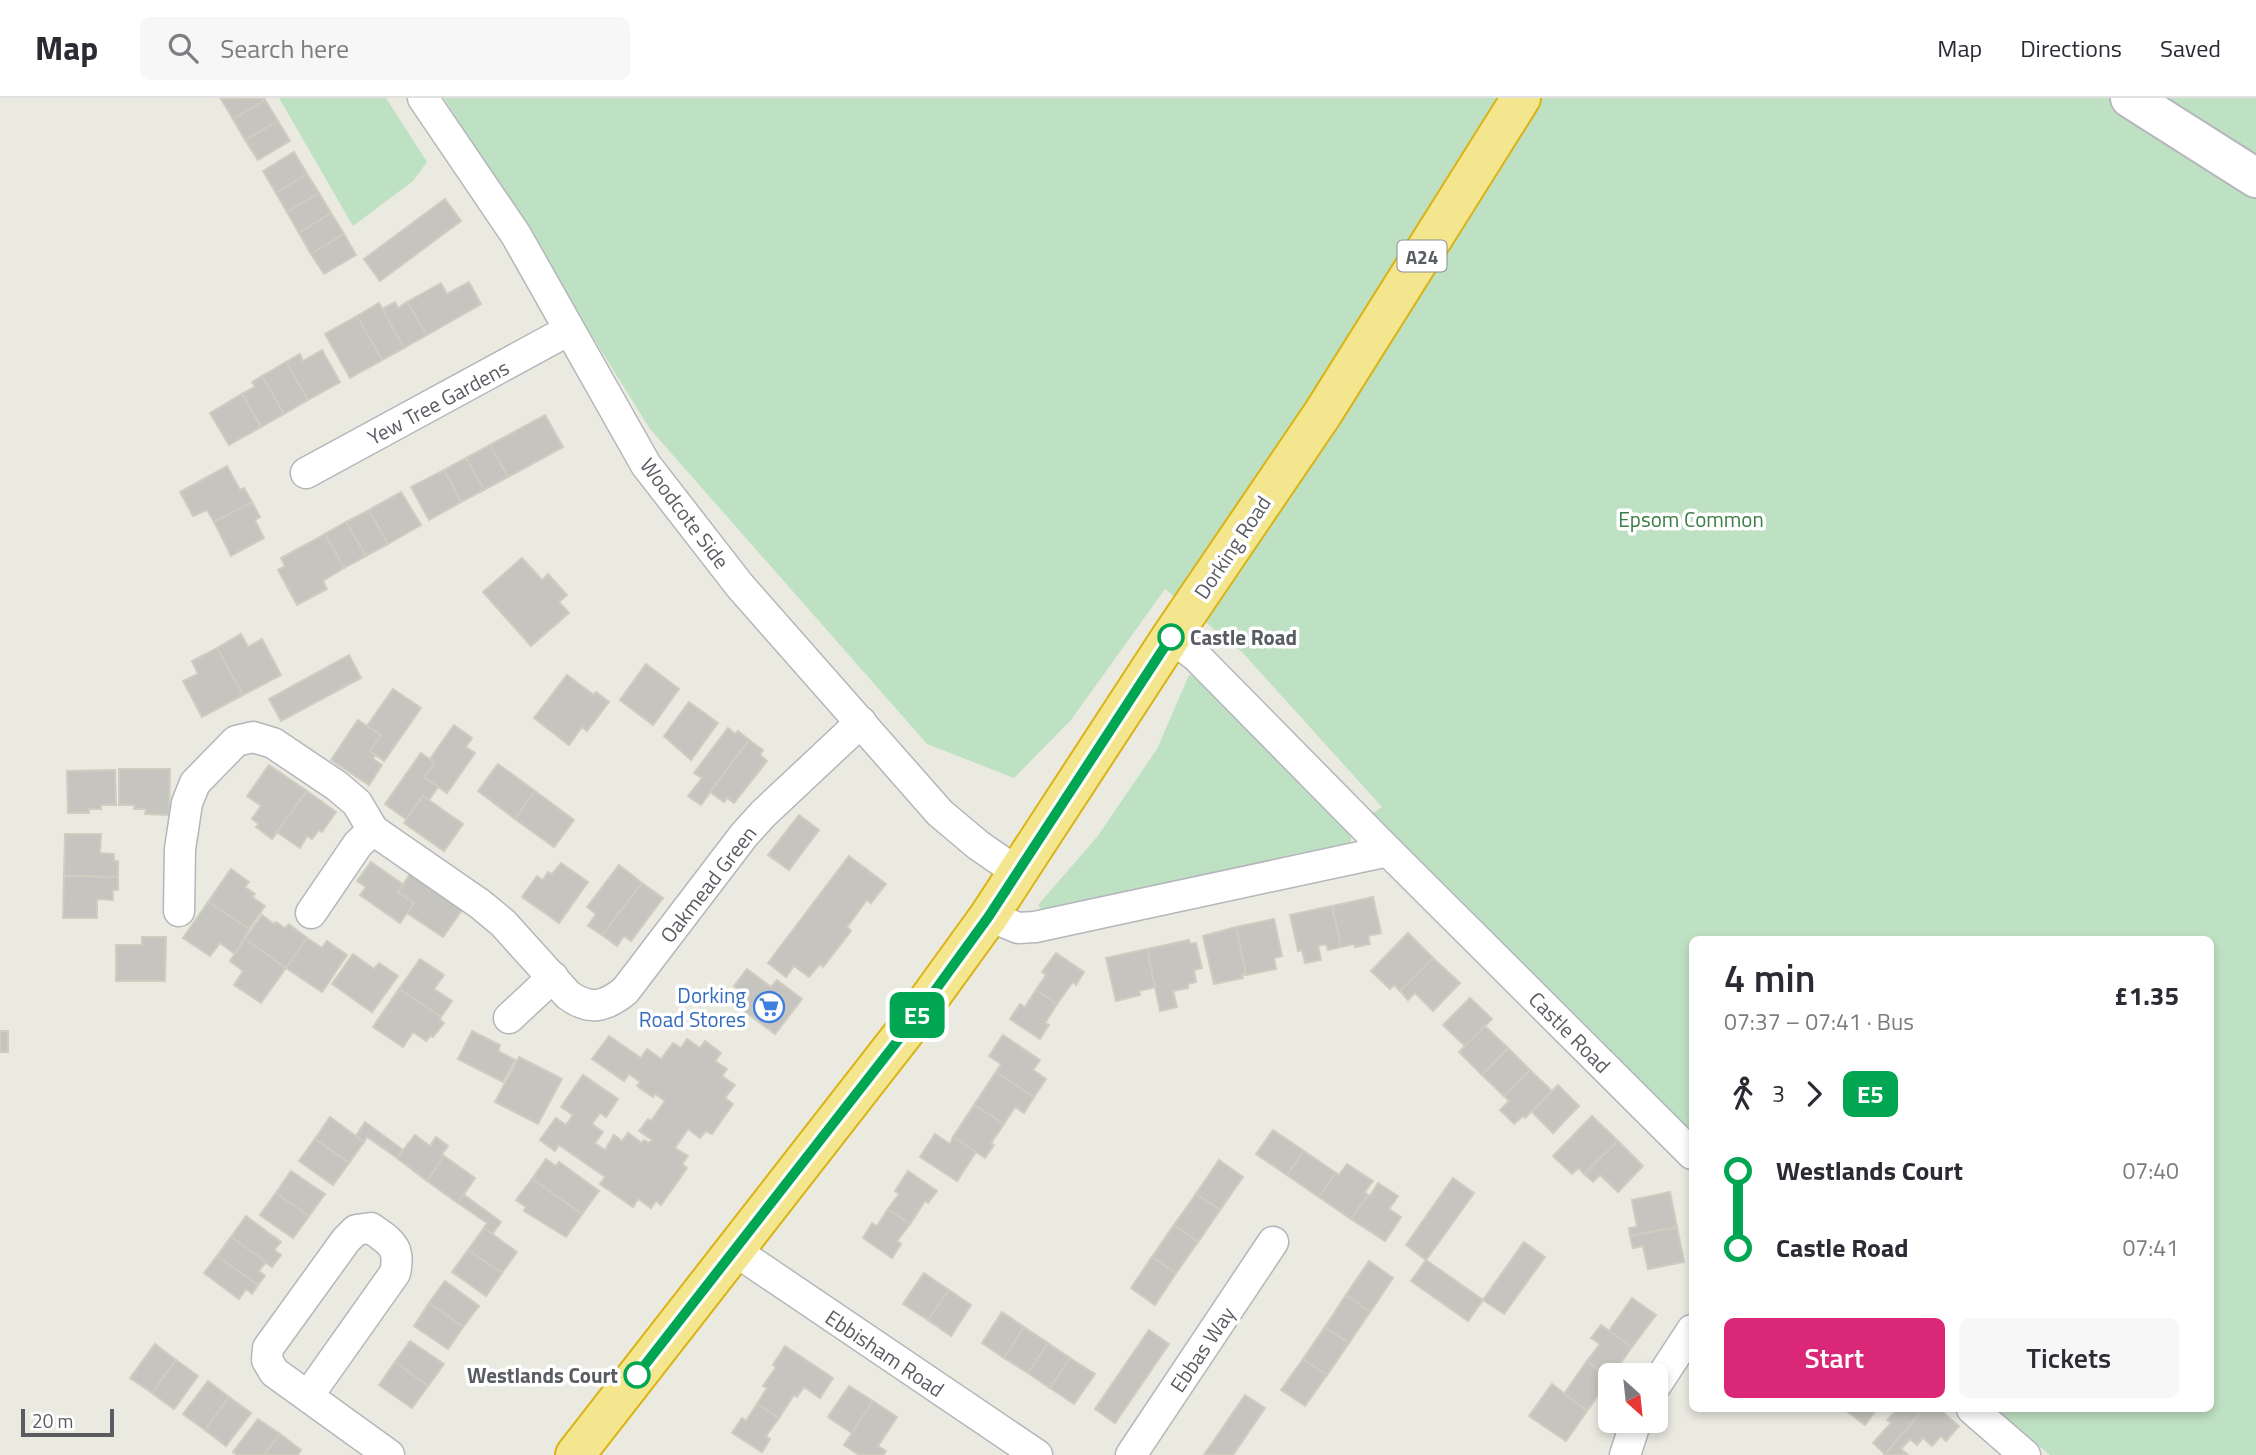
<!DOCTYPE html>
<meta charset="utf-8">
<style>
body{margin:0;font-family:"Titillium Web",sans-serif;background:#f7f7f7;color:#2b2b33;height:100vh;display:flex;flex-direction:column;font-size:26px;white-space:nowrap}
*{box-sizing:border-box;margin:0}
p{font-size:23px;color:#7c7c81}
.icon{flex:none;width:38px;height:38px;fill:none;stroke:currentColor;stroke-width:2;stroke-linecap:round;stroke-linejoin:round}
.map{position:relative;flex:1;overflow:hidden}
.details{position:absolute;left:1689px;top:838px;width:525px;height:476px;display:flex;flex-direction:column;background:#fff;border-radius:10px;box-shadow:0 4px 10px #0003}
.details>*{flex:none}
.badge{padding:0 14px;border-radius:10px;font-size:24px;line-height:46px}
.needle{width:46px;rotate:153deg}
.controls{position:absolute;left:1598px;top:1265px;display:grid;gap:14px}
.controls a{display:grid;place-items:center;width:70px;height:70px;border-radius:10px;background:#fff;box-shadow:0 4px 10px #0003;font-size:35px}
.scale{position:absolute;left:21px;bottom:18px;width:93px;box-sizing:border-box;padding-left:7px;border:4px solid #595c61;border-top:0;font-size:19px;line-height:24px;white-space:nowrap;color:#595c61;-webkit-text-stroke:5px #fff;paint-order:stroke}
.map>.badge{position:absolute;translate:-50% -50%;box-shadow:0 0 0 4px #fff}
.legs{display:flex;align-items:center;gap:10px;height:77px;padding:0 35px;font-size:23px}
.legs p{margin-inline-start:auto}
.head{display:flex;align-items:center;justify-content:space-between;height:119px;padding:0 35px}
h1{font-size:38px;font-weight:600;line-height:52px}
.primary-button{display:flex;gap:14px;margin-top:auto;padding:14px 35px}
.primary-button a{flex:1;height:80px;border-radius:10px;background:#db2777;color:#fff;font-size:28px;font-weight:600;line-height:80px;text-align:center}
.primary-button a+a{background:#f7f7f7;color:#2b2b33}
ul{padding:0 35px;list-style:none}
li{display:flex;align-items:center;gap:24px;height:77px;font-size:26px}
li i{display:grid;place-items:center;width:10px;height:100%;margin:0 9px;background:currentColor}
li i::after{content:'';width:18px;height:18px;margin:-9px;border:5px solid;border-radius:50%;background:#fff}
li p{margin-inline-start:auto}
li:first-child i{background:linear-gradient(#0000 50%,currentColor 0)}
li:last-child i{background:linear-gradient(currentColor 50%,#0000 0)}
header{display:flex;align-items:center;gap:42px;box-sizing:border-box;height:98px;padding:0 35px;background:#fff;border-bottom:2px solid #e1e1e2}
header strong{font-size:33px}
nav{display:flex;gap:38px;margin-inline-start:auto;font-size:24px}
.search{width:490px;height:63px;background:#f7f7f7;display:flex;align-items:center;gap:18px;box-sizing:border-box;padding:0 24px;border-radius:10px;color:#7c7c81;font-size:26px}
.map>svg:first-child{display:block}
</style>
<header>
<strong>Map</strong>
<div class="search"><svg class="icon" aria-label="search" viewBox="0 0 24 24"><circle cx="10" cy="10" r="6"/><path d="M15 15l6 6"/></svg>Search here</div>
<nav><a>Map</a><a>Directions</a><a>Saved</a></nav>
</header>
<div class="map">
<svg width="2256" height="1357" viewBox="0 0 2256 1357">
<rect width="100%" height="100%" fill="#ebeae1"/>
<g fill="#bfe1c3">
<path d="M279 0H386L427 64 413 83 353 128Z"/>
<path d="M444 0H2256V1357H2050L1993 1311H2210V842H1692V1041L1367 719 1382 709 1242 554 1165 491 1071 622 1014 680 927 646 650 331Z"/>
<path d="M1189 577 1202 579 1352 734 1350 750 1043 814 1038 807 1097 739 1157 651Z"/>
</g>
<g fill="#c6c4be" stroke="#cfccc0" stroke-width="2">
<path d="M264 0 265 2 233 21 221 1Z"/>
<path d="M265 2 278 23 245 42 233 21Z"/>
<path d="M278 23 290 43 258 62 245 42Z"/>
<path d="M294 54 307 76 276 95 263 73Z"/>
<path d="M307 76 319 95 287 114 276 95Z"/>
<path d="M319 95 331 115 299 135 287 114Z"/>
<path d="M445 101 461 123 380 183 364 161Z"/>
<path d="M331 115 344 136 311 156 299 135Z"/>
<path d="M344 136 356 157 324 176 311 156Z"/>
<path d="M469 184 481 206 427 237 407 204 441 185 447 196Z"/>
<path d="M395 204 398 210 407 204 427 237 404 250 382 211Z"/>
<path d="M379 205 404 250 382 262 357 218Z"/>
<path d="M357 218 382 262 350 280 325 236Z"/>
<path d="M322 252 340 284 308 302 286 264 300 256 303 263Z"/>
<path d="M286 264 308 302 284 316 262 278Z"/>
<path d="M262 278 284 316 261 329 242 296 255 289 252 284Z"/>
<path d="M242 296 261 329 229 347 210 315Z"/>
<path d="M545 317 563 349 508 379 490 347Z"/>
<path d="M490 347 508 379 484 392 466 360Z"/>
<path d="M466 360 484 392 461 404 444 372Z"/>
<path d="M227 368 240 392 244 390 252 404 214 424 207 412 193 418 180 394Z"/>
<path d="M444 372 461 404 429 422 411 389Z"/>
<path d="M401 394 421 427 388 446 369 412Z"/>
<path d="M252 404 260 419 255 422 264 440 231 458 214 424Z"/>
<path d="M369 412 388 446 366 458 346 424Z"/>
<path d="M346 424 366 458 344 470 325 436Z"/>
<path d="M325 436 344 470 323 483 327 491 297 507 278 472 285 468 281 460Z"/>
<path d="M522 460 542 482 548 476 567 497 559 504 569 515 531 548 483 494Z"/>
<path d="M241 536 248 549 262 541 281 577 243 597 217 550Z"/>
<path d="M217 550 243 597 202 619 183 583 198 576 192 563Z"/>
<path d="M349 557 361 580 281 623 269 601Z"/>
<path d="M646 566 679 591 653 627 620 602Z"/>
<path d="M567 577 594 597 596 594 609 604 587 633 582 629 569 647 534 620Z"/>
<path d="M393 591 421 610 384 663 370 653 381 637 367 628Z"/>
<path d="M689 604 718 625 691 662 664 638Z"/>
<path d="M358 622 381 637 370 653 375 657 373 661 382 667 369 687 331 662Z"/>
<path d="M454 627 472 640 466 649 475 655 447 695 424 679 435 665 430 661Z"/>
<path d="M728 630 735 636 738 633 749 642 701 707 688 698 702 680 694 675Z"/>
<path d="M749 642 763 652 760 657 767 663 734 705 727 700 724 704 710 694Z"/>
<path d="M421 655 435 665 424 679 438 689 429 702 423 698 406 721 385 706Z"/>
<path d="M498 666 535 693 515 721 478 693Z"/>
<path d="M269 667 307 693 272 741 256 729 259 726 252 721 261 708 247 698Z"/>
<path d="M119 671H170L169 717 145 716 146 711H134L135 707H119Z"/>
<path d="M115 672 116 707H101V711H89V715H68L67 673Z"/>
<path d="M307 693 336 714 322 734 319 732 312 741 307 738 300 750 277 734Z"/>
<path d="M535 693 574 722 554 749 515 721Z"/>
<path d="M423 698 463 726 444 753 404 725Z"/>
<path d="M799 717 819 732 789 772 768 757Z"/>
<path d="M65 736H101L100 755 114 756V763H118V779L64 778Z"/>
<path d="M849 758 886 786 871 805 867 802 847 829 851 833 823 869 820 866 809 879 794 868 786 879 768 865Z"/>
<path d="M371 764 404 787 398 794 414 805 400 825 360 797 366 789 357 783Z"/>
<path d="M561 765 588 784 559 825 522 799 537 778 543 782 548 774 552 776Z"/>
<path d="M619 767 642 785 602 837 588 828 596 816 587 809Z"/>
<path d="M231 771 249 784 245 789 255 796 252 799 265 808 249 831 208 804Z"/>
<path d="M410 776 462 812 443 839 407 815 414 805 398 794Z"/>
<path d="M64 778 118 779V792H113V802L97 801V820H63Z"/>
<path d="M642 785 663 800 631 843 624 838 617 848 602 837Z"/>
<path d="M1373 799 1381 835 1368 838 1370 846 1355 849 1354 846 1341 849 1332 808Z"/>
<path d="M208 804 249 831 235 856 220 845 210 858 183 840Z"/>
<path d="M1332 808 1341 849 1328 852 1326 846 1318 848 1321 862 1305 865 1302 852 1298 853 1290 817Z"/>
<path d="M262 817 274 826 276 824 285 830 289 826 307 840 286 870 245 841Z"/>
<path d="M1274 821 1282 858 1274 860 1276 871 1246 877 1236 829Z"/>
<path d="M1236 829 1246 877 1242 876 1243 880 1214 886 1203 838Z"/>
<path d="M1408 835 1433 860 1400 893 1394 887 1390 891 1371 873Z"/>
<path d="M142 839H166L165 883H116V847H142Z"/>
<path d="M307 840 322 850 327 843 347 857 322 894 286 870Z"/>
<path d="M245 841 286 870 261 905 234 887 243 873 230 863Z"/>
<path d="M1189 842 1190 846 1196 845 1202 870 1194 872 1196 884 1188 886V890L1173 893 1177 909 1160 913 1147 851Z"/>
<path d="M1147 851 1155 889 1139 893 1140 897 1116 903 1106 860Z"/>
<path d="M1056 855 1084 874 1076 887 1073 884 1057 906 1036 892 1046 877 1042 874Z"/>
<path d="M353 856 374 871 379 865 398 878 372 914 332 886Z"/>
<path d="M1433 860 1460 885 1433 913 1415 895 1408 902 1400 893Z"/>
<path d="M420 861 444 877 434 891 452 903 441 919 399 891Z"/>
<path d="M747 871 771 889 777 882 802 901 775 936 739 909 747 898 734 888Z"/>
<path d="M399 891 441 919 440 922 444 925 433 939 431 937 426 943 413 934 403 949 373 929Z"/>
<path d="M1036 892 1057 906 1045 925 1049 927 1040 941 1010 921 1020 906 1025 909Z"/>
<path d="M1470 900 1492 921 1465 948 1443 927Z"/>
<path d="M1485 928 1508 950 1482 977 1459 954Z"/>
<rect x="0" y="933" width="8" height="21"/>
<path d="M472 933 500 947 498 953 515 962 503 984 458 961Z"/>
<path d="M1003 937 1040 962 1033 972 1046 981 1034 999 996 974 1001 966 989 958Z"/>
<path d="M609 938 641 960 647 951 661 961 673 945 681 950 687 941 700 950 705 943 721 955 715 963 727 971 722 978 735 987 725 1000 733 1006 712 1036 706 1033 700 1040 688 1031 675 1050 688 1058 682 1066 687 1070 661 1107 656 1103 651 1110 638 1101 633 1109 600 1086 605 1079 559 1047 555 1053 540 1042 556 1020 566 1027 573 1017 561 1009 583 977 618 1001 606 1019 600 1015 592 1026 603 1034 595 1045 605 1052 614 1037 622 1043 628 1035 642 1045 644 1042 649 1045 652 1042 639 1033 648 1021 651 1023 665 1003 655 996 653 999 637 988 640 984 629 976 624 983 592 961Z"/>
<path d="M1508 950 1530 972 1504 998 1482 977Z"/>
<path d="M519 959 562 981 538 1026 495 1004Z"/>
<path d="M1530 972 1552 993 1525 1020 1523 1018 1514 1026 1500 1012 1509 1003 1504 998Z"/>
<path d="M996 974 1034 999 1024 1015 1015 1009 1004 1026 974 1007Z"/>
<path d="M1558 987 1579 1008 1553 1035 1532 1014Z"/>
<path d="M974 1007 1004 1026 991 1045 994 1047 985 1060 953 1039Z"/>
<path d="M1592 1018 1618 1043 1584 1076 1579 1070 1572 1076 1553 1058Z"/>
<path d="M330 1019 364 1044 349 1065 315 1041Z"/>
<path d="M365 1024 403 1052 397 1060 367 1039 364 1044 356 1038Z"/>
<path d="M1273 1032 1304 1053 1287 1077 1256 1056Z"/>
<path d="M935 1036 950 1046 953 1039 976 1054 957 1083 920 1059Z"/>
<path d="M415 1037 430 1048 436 1039 448 1048 442 1056 444 1058 427 1083 397 1060Z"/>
<path d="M315 1041 349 1065 333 1087 299 1063Z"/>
<path d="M1618 1043 1643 1068 1618 1094 1600 1077 1593 1084 1584 1076Z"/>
<path d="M1304 1053 1336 1075 1319 1099 1287 1077Z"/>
<path d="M444 1058 475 1080 458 1105 427 1083Z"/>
<path d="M546 1061 556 1068 559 1064 599 1093 582 1116 532 1081Z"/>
<path d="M1219 1062 1243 1079 1220 1112 1196 1096Z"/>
<path d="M1347 1066 1373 1083 1365 1094 1368 1097 1351 1121 1319 1099 1336 1075 1339 1077Z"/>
<path d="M291 1073 325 1096 309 1118 276 1095Z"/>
<path d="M908 1073 937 1093 928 1105 925 1103 910 1126 888 1111 899 1096 895 1093Z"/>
<path d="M1453 1080 1474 1095 1426 1162 1406 1147Z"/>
<path d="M532 1081 582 1116 566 1139 524 1113 526 1109 516 1102Z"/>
<path d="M1378 1085 1398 1098 1389 1111 1401 1119 1385 1143 1351 1121 1368 1097 1370 1098Z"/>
<path d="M1670 1094 1677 1129 1630 1138 1629 1130 1637 1129 1632 1102Z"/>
<path d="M276 1095 309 1118 293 1140 260 1117Z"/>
<path d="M463 1096 501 1124 492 1136 484 1130 487 1125 458 1105Z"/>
<path d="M1196 1096 1220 1112 1198 1144 1174 1127Z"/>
<path d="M888 1111 910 1126 897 1143 901 1146 892 1160 863 1140 872 1125 877 1128Z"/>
<path d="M246 1118 281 1144 274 1152 281 1157 272 1169 231 1139Z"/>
<path d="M1174 1127 1198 1144 1176 1175 1152 1159Z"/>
<path d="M1677 1129 1684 1164 1648 1171 1643 1148 1633 1150 1630 1138Z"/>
<path d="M484 1130 517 1154 502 1175 468 1152Z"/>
<path d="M231 1139 266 1164 259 1173 265 1178 258 1187 217 1158Z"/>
<path d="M1524 1144 1545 1159 1504 1216 1483 1202Z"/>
<path d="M468 1152 502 1175 486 1198 452 1174Z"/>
<path d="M217 1158 258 1187 252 1196 246 1191 239 1201 204 1175Z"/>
<path d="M1152 1159 1176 1175 1155 1207 1131 1190Z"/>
<path d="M1426 1162 1483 1202 1468 1223 1411 1183Z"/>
<path d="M1369 1163 1393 1180 1370 1214 1346 1197Z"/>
<path d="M924 1175 949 1192 928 1222 903 1206Z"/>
<path d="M445 1183 479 1208 463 1229 429 1205Z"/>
<path d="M949 1192 971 1207 951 1238 928 1222Z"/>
<path d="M1346 1197 1370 1214 1349 1245 1325 1229Z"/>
<path d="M1632 1200 1656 1217 1632 1249 1609 1233Z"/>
<path d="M429 1205 463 1229 448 1251 414 1228Z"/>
<path d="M1002 1214 1024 1229 1004 1260 982 1245Z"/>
<path d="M1601 1227 1632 1249 1610 1280 1587 1263 1600 1246 1591 1240Z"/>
<path d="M1024 1229 1048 1245 1028 1275 1004 1260Z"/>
<path d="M1325 1229 1349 1245 1327 1277 1303 1261Z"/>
<path d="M1149 1232 1169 1246 1115 1325 1095 1311Z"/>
<path d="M410 1243 444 1266 428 1288 395 1264Z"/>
<path d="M1048 1245 1070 1260 1050 1290 1028 1275Z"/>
<path d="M155 1246 176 1262 152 1295 130 1280Z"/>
<path d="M785 1248 833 1280 820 1300 804 1289 797 1299 794 1297 779 1320 757 1306 767 1290 763 1288 776 1269 773 1267Z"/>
<path d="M1070 1260 1095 1276 1074 1306 1050 1290Z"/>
<path d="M1303 1261 1327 1277 1305 1308 1281 1292Z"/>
<path d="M176 1262 198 1278 174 1311 152 1295Z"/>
<path d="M1587 1263 1610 1280 1587 1313 1564 1296Z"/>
<path d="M395 1264 428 1288 412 1310 379 1287Z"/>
<path d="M208 1283 229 1299 205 1332 183 1316Z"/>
<path d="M1552 1286 1587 1313 1566 1343 1529 1318Z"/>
<path d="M849 1288 873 1303 852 1335 828 1319Z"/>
<path d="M1245 1297 1265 1310 1233 1357H1204Z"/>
<path d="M229 1299 251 1315 226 1348 205 1332Z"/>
<path d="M873 1303 897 1319 878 1348 886 1353 883 1357H859L844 1347Z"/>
<path d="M757 1306 779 1320 766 1338 770 1341 762 1354 732 1335 742 1320 746 1323Z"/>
<path d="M1844 1311H1877L1865 1327Z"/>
<path d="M1898 1311H1924L1885 1356 1873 1345 1891 1325 1887 1322Z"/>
<path d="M1924 1311H1939L1959 1328 1946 1343 1941 1338 1932 1348 1923 1340 1917 1347 1910 1341 1901 1351 1908 1357H1884Z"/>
<path d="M258 1321 280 1336 264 1357H238L233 1354Z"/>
<path d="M280 1336 301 1352 298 1357H264Z"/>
</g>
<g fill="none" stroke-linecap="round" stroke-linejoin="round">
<g stroke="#b3b6bb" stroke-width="33">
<g id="street">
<path d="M423 0 516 137 646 367 740 488 940 715 978 747 1017 774"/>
<path d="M306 375 569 232"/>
<path d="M1171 539 1196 558 1388 753 1692 1056"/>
<path d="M373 732 480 806 503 825 568 897C590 913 605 909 625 893L744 737 763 716 861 624"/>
<path d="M179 813 180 751 187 705 195 685 236 643 253 639 273 645 337 688 357 705 373 732 358 746 311 815"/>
<path d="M989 818 1018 830 1035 829 1388 753"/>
<path d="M509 920 553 879"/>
<path d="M734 1152 1037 1357"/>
<path d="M1656 1287 1692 1232"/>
<path d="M308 1298 395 1175C401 1148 390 1144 371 1130L356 1132 346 1142 268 1250 267 1262 274 1274 389 1357"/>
<path d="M1972 1311 2025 1357"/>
<path d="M1131 1357 1273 1144"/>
<path d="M1625 1357 1636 1323"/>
</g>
</g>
<g stroke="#b5b7bc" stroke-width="42">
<path id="secondary" d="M2130 0 2256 80"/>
</g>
<g stroke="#dab312" stroke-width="42">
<path id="highway" d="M575 1357 913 923 989 818 1171 539 1323 315 1521 0"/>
</g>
<use href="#street" stroke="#fff" stroke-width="30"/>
<use href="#secondary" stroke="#fff" stroke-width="38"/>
<use href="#highway" stroke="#f4e68f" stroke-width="38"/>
</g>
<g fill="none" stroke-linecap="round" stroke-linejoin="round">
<g stroke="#fff" stroke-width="16">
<path id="line-1" d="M637 1277 913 923 989 818 1171 539"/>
</g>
<use href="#line-1" stroke="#00a651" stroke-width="10"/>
</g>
<defs>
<g id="supermarket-ring" transform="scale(1.575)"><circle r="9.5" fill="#fff" stroke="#3f7fe0" stroke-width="1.5"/><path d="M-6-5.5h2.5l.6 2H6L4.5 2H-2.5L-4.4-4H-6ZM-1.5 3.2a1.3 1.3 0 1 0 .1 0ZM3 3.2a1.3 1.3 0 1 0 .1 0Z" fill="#3f7fe0"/></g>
</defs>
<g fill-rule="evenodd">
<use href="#supermarket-ring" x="769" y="909"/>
</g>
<g fill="#fff" stroke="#00a651" stroke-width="3.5">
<circle cx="1171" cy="539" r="12"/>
<circle cx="637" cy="1277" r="12"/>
</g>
<g text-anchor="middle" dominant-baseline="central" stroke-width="7" stroke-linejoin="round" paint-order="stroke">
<rect fill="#fff" stroke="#8b8d90" stroke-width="2" x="1397.5" y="142.5" width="49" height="31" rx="5"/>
<g font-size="19" font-weight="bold" fill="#595c61">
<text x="1422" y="158">A24</text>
</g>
<g font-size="21" fill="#595c61" stroke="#fff">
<text transform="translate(438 304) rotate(-28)">Yew Tree Gardens</text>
<text transform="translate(685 415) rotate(53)">Woodcote Side</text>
<text transform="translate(1232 449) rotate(-56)">Dorking Road</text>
<text transform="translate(708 786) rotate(-52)">Oakmead Green</text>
<text transform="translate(1570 934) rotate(45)">Castle Road</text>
<text transform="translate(1202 1251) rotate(-56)">Ebbas Way</text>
<text transform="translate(885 1255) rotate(34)">Ebbisham Road</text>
</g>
<g font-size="21" fill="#3b7e46" stroke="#fff">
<text x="1691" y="421">Epsom Common</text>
</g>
<g font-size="21" font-weight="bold" fill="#595c61" stroke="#fff" text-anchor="start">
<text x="1190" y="539">Castle Road</text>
<text x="618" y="1277" text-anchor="end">Westlands Court</text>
</g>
<g font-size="21" fill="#366cbe" stroke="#fff" text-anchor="end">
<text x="746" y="897">Dorking<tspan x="746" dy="24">Road Stores</tspan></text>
</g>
</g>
</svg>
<div class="controls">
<a><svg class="needle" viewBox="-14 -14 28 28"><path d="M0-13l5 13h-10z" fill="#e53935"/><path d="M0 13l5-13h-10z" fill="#7c7c81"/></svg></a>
</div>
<div class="scale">20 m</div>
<b class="badge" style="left:917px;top:917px;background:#00a651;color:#fff">E5</b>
<section class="details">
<div class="head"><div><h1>4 min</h1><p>07:37 – 07:41 · Bus</p></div><b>£1.35</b></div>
<div class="legs"><svg class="icon" aria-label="walk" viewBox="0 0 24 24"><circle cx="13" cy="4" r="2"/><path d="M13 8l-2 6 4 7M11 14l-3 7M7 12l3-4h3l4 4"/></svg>3<svg class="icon" aria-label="forward" viewBox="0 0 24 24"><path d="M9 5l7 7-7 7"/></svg><b class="badge" style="background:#00a651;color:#fff">E5</b></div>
<ul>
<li><i style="color:#00a651"></i><b>Westlands Court</b><p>07:40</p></li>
<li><i style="color:#00a651"></i><b>Castle Road</b><p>07:41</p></li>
</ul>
<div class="primary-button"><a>Start</a><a>Tickets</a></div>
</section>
</div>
